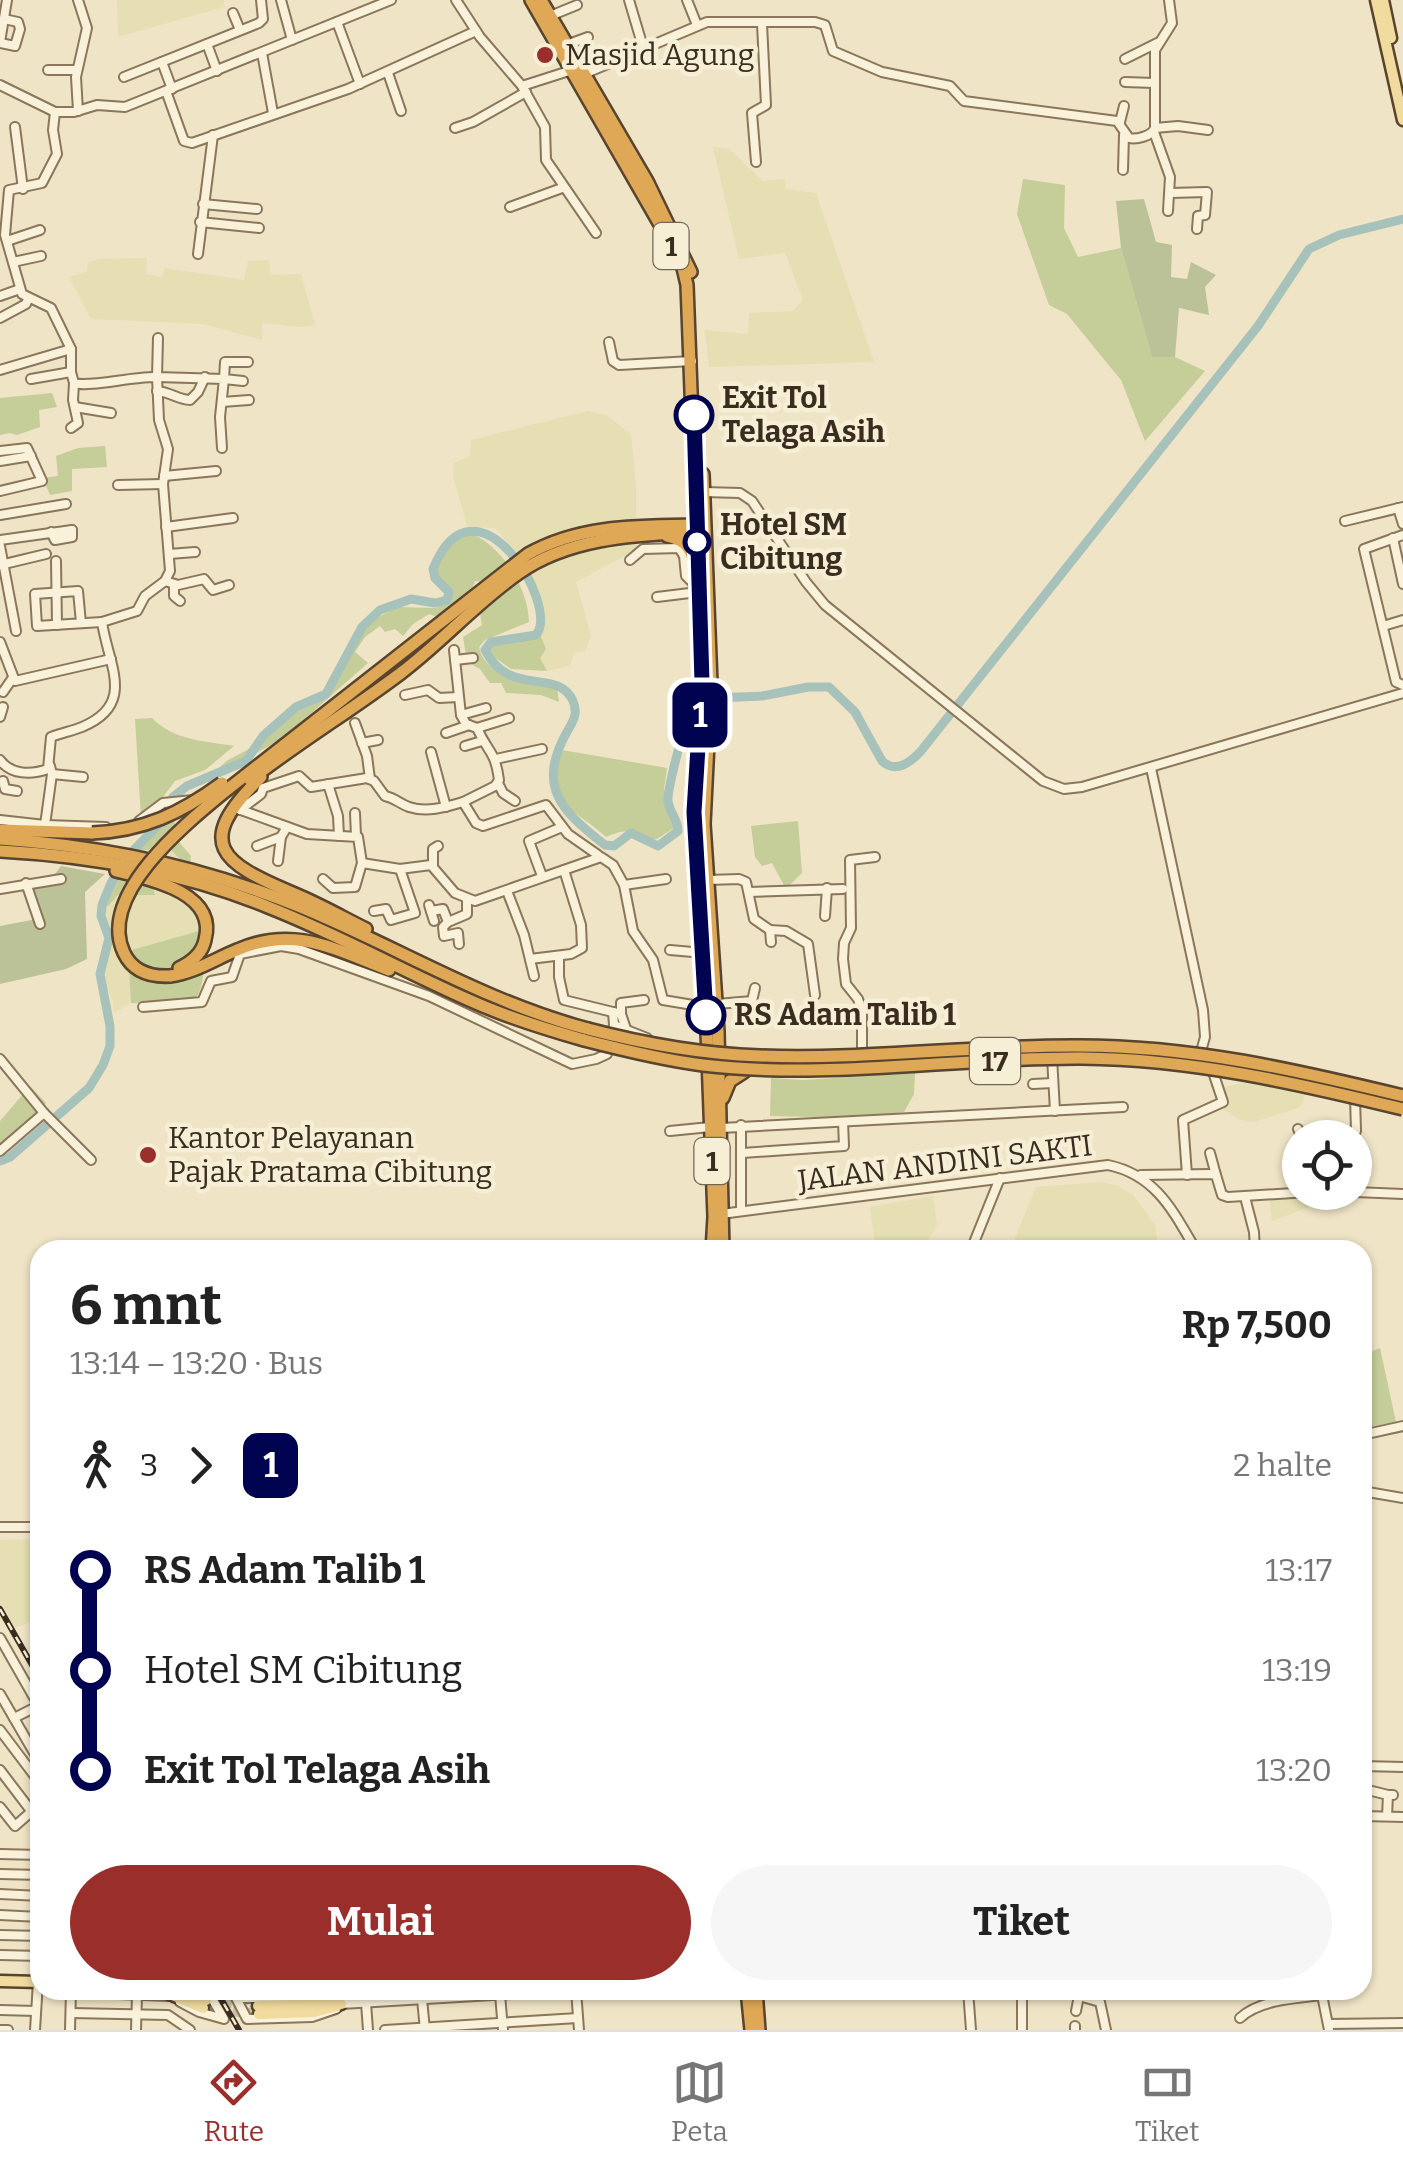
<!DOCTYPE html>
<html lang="id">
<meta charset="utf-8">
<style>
body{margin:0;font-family:Bitter,serif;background:#f6f6f6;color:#222;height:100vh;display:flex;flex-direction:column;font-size:38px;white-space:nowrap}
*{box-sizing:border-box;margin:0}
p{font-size:32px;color:#767676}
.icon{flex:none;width:55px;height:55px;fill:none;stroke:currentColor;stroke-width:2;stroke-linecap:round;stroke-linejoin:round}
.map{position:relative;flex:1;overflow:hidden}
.panel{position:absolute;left:30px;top:1240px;width:1342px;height:760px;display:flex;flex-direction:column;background:#fff;border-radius:30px;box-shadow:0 2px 8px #0004}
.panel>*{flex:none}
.badge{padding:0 20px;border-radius:15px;font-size:35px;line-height:65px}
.buttons{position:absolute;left:1282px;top:1120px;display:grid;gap:20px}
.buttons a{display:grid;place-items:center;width:90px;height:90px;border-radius:50%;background:#fff;box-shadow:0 2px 8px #0004;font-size:50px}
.map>.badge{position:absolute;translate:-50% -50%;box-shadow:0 0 0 5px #fff}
.legs{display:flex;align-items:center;gap:15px;height:110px;padding:0 40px;font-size:32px}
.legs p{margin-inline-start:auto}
.overview{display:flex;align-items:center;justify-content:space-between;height:170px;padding:0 40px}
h1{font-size:55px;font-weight:700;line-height:75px}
.button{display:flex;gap:20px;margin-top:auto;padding:20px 40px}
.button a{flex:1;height:115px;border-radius:60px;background:#9a2e2a;color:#fff;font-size:40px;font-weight:700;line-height:115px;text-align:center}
.button a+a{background:#f6f6f6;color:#222}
ul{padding:0 40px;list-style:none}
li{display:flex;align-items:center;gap:35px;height:100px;font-size:38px}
li i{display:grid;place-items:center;width:15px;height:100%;margin:0 12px;background:currentColor}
li i::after{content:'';width:25px;height:25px;margin:-12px;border:8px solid;border-radius:50%;background:#fff}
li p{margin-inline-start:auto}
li:first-child i{background:linear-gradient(#0000 50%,currentColor 0)}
li:last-child i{background:linear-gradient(currentColor 50%,#0000 0)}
.dock{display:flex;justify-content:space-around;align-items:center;height:140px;border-top:2px solid #e0e0e0;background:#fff;font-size:28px;color:#767676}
.dock a{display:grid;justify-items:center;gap:5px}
.dock .current{color:#9a2e2a}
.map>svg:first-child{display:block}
</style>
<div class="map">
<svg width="1403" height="2030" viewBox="0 0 1403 2030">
<rect width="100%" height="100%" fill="#efe4c6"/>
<g fill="#e5dfb3">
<path d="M117 0H224V7L118 37Z"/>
<path d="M713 147 729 149 763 181 785 179 786 189 816 193 874 362 709 367 705 330 748 334 749 313 793 311 803 300 785 253 739 259Z"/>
<path d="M147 258 146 274 162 277 164 268 244 280 248 261 269 260 270 275 301 274 315 325 301 327 262 323V340L203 324 91 319 69 277 87 272 88 262 100 259Z"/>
<path d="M588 411 606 415 631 434 636 485V550L576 582 591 636 585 651 574 653 570 666 547 671 539 658 546 649 540 634 543 621 539 600 514 550 495 528 467 526 453 476 454 463 470 456 471 440Z"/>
<path d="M167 845 180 859 199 931 129 951 131 1003 114 1013 113 1000 101 977 111 942V927L99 909 108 905 150 868 143 850Z"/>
<path d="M1243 1083 1278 1087 1306 1092 1301 1107 1254 1122 1240 1120 1223 1109 1219 1088Z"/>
<path d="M1101 1182 1119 1186 1134 1196 1155 1225 1159 1250H1010L1036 1187Z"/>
<path d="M1341 1195 1272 1221 1269 1196Z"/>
<path d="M933 1196 937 1225 922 1250H876L870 1207Z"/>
<path d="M40 1539V1629L30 1622 13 1629 0 1607V1540Z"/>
</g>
<g fill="#c5cd99">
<path d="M1023 179 1065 185 1064 228 1078 257 1121 248 1152 357H1175L1205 371 1145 441 1121 380 1067 314 1049 305 1017 214Z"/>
<path d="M52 393 57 407 39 410 40 427 17 435 10 433 0 435V398Z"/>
<path d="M105 446 107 467 72 469V491L50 495 43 478 58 476 56 456 78 448Z"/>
<path d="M470 533C502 546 528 587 529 622L485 640 479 647C488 685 533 670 557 688L559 702 541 695 506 693 501 683H490L480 669 467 662 463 637 482 625 478 602 498 600 495 584 475 581 465 607 445 620 429 614 413 624 403 636 395 629 385 632 380 626 365 637 355 652 368 663 283 738 218 775 221 766 228 760 253 747 291 715 325 698 336 682 347 646 365 624 398 607 436 608 444 604 449 596 448 586 435 573V560L452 537Z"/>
<path d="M540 634 546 649 540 658 547 671 511 669 487 652 489 644Z"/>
<path d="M152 718C173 740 204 741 234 746L205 770 175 781 160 801 141 817 135 719Z"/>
<path d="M562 750 667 768 664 789 674 828 657 839 648 841C632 829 624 829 606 837 571 805 543 806 562 750Z"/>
<path d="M170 806 180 843 191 856 188 892H174L180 859 166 845 143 851 155 895H118L108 906 99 909C104 894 109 879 120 866 139 843 160 837 170 806Z"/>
<path d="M798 821 802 873 786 889 772 863 762 866 755 857 751 826Z"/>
<path d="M199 931C202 957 210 984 191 1005L131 1003 128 951Z"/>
<path d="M915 1073 914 1094 904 1112 856 1118 770 1116 771 1078 803 1080Z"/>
<path d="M30 1086 46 1103 8 1142 0 1146V1121Z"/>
<path d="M1380 1348 1396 1422 1363 1428V1355Z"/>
</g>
<g fill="#bcc298">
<path d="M1144 199 1156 242 1172 245 1171 277 1187 279 1191 262 1216 275 1205 287 1209 315 1179 308 1175 357H1152L1121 248 1116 201Z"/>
<path d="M61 866 105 874 85 892 87 959 66 969 0 984V926L37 919 25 882 51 879Z"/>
</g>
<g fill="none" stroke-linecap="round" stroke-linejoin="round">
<path stroke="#a7c2bb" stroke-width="9" d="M0 1161 10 1157 89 1088 103 1065 110 1046V1026L100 974 109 938 101 916 102 905 111 883 128 856 162 821 173 797 187 786 246 761 263 736 296 707 326 694 362 627 380 610 411 599 435 603 447 600 449 592 435 578 433 569C475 465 561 605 536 635L491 642 485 650C509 698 558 667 573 701 578 713 574 720 568 730 536 786 560 810 605 845L614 846 631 833 658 846 678 831C678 819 669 812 668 801 667 790 688 707 695 699L762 696 808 687H829L855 712 882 761C896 774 911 762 921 751L1258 326 1309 249 1339 235 1403 219"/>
<g stroke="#cbbfa5" stroke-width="10" stroke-dasharray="10 5" stroke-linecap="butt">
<path d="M207 2000 258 2006"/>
<path d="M203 2008 259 2014"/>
</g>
<g stroke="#8a765b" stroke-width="12">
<g id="minor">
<path d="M78 0 87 28 76 77 78 111"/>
<path d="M281 0 292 40"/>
<path d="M456 0 480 37 522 86 545 127 546 160 596 233"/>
<path d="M629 0 643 47"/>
<path d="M687 0 697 25"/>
<path d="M233 13 240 30"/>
<path d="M550 16 577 5"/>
<path d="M337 22 360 84"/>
<path d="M0 42 7 0"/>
<path d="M0 43 15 46 20 29 18 22 4 19"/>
<path d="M207 44 217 71"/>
<path d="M566 45 588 37"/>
<path d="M262 53 273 113"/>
<path d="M1125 59 1157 43"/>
<path d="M162 62 172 89"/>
<path d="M48 70H77"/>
<path d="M388 73 401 111"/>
<path d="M584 74 707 22H815L825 25 833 51 882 72 950 86 964 101 1117 121 1129 138C1136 140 1152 136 1155 128V50L1172 23 1169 0"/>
<path d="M124 77 259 23 263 19 261 0"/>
<path d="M1125 82 1154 83"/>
<path d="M0 85 55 112H74L97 105 125 107 391 0"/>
<path d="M522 86 572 70"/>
<path d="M166 91 184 141 192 143 348 89 476 31"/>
<path d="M1120 122 1124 106"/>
<path d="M15 127 23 189"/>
<path d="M455 128 473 122 526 92"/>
<path d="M1155 128 1178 126 1208 130"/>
<path d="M1154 132 1170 177 1168 211"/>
<path d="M756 162 752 113 766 105 762 24"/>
<path d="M1123 170 1124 135"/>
<path d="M1170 193 1207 192 1205 215 1198 216 1197 229"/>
<path d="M203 204 257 209"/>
<path d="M510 207 562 188"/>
<path d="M200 222 259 228"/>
<path d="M7 241 40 230"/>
<path d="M198 254 213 135"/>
<path d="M13 262 41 256"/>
<path d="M0 296 20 289"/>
<path d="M0 318 26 304 28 299"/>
<path d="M158 338 157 377 224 379 220 417 222 448"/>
<path d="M609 342 613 361 619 365 692 361"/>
<path d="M0 370 71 349"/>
<path d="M31 379 71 372"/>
<path d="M243 381 224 379 225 362H248"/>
<path d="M157 391C170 392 179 400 190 400L198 392 205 377"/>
<path d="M222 402 249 400"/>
<path d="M75 407 111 413"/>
<path d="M71 428 78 423 73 400 74 383"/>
<path d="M0 451 27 448 42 481 0 491"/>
<path d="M0 461 31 456"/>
<path d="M164 476 216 471"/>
<path d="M118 485 163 484"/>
<path d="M704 492 740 493 752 501 806 582 825 605 1043 781 1064 789 1082 787 1403 693"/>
<path d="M1398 508 1403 524"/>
<path d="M0 515 66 504"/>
<path d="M1345 521 1403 507"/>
<path d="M166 527 233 518"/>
<path d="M51 532 55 540 72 537V530"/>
<path d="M1403 535 1364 549 1396 682 1403 685"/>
<path d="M1393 538 1403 584"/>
<path d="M0 540 72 530"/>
<path d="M0 546 16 631"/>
<path d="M169 554 195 552"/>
<path d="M630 560 643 549 679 548 684 556 686 576 698 588"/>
<path d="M56 561 57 625"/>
<path d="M0 565 46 554"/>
<path d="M165 581 178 585 204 579 213 590 229 585"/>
<path d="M174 584V596L180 601"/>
<path d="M657 597 698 592"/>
<path d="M81 623 78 591 35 594 37 626 102 622"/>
<path d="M1383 626 1403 620"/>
<path d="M0 642 15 681 111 659"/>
<path d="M454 650 461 715 466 724 477 728C488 753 495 750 499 780L495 786 463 802"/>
<path d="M455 660 473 658"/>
<path d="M3 692 12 679"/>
<path d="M405 695 428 690 439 698 458 697"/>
<path d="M461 715 486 708"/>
<path d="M0 717 3 707"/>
<path d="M355 723 367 756 370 779"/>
<path d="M477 728 509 718"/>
<path d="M446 733 469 725"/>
<path d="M362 743 378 740"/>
<path d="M465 746 482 741"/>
<path d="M431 752 446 807"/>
<path d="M496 759 542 749"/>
<path d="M0 760C11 775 31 775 48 769L51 737C61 733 72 731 82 727 137 704 108 665 102 622L137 611 145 596 165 581 170 571 163 484 168 449 159 420 157 377C133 376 89 388 74 383L71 372V349L51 308 22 294 5 235 9 190 42 183 57 154 53 130 55 112"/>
<path d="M1151 768 1203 1010 1205 1037 1200 1055"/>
<path d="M52 774 83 777"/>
<path d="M3 781 5 789 17 791"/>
<path d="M498 783 503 793 515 801"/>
<path d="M328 784 338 816 339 836"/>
<path d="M240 810 261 794 263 788 299 776 311 787 367 778 374 781 385 796C395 798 400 804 409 807 427 813 446 807 463 802L476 823 483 826 546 805 568 834 598 855"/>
<path d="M241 810 307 834 358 837 362 863 355 887 333 888 323 879"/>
<path d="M355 813 356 836"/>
<path d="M0 820 45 825 52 774 50 766"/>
<path d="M139 821 163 803 193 800"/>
<path d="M45 825 106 827"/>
<path d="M257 846 281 837 287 827"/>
<path d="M278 861 281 837"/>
<path d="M362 863 400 869 431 865 455 893 475 901 601 857 613 865 624 885 633 931 653 960 663 1000 705 1007"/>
<path d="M433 865V849L438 846"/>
<path d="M542 876 529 841 562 827"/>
<path d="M708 880 739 879 746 882 754 919 770 930 771 942"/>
<path d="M26 883 40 924"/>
<path d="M624 885 666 879"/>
<path d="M0 889 61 879"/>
<path d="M507 891 524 935 534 976"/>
<path d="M749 892 843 889"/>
<path d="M429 905 434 921"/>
<path d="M374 911 386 909 391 920 415 913 400 869"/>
<path d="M431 911 443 909 448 922 443 927 444 936 458 933 459 944"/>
<path d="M825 916 827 888"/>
<path d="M448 922 467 914V900"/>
<path d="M770 930 786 931 808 944 815 995"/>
<path d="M670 950 704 953"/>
<path d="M559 956V977L564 1000 621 1014 626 1029"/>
<path d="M530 959 571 954 582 948 581 925 564 870"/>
<path d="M717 1004 752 1001 755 988"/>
<path d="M143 1007 202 1002 211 981 232 977 240 954 281 946 299 949 429 996 572 1064 596 1059 607 1054 614 1025 613 1012"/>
<path d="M621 1014V1003L644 1000"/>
<path d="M614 1025 647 1038"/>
<path d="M862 1056V1011L858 999 846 984 843 959 844 943 851 928 850 860 875 857"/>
<path d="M1052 1057 1055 1111"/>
<path d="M0 1059 44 1113 91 1160"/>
<path d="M1033 1084 1053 1083"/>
<path d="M741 1125V1211"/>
<path d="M721 1128 1123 1107"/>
<path d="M1298 1129 1302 1138"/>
<path d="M670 1131 710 1127"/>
<path d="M1350 1138 1356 1131 1355 1097"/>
<path d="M0 1151 44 1113"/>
<path d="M742 1153 844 1146 843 1122"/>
<path d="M1210 1153 1216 1175"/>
<path d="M1141 1175 1211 1174 1216 1175 1222 1195 1228 1197 1309 1192"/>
<path d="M1187 1175 1183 1120 1223 1102 1212 1069"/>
<path d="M1355 1192 1403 1194"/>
<path d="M1245 1197 1254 1232 1255 1250"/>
<path d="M721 1214 1108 1165C1156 1175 1173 1211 1196 1250"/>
<path d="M971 1250 1000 1178"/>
<path d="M1362 1435 1403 1426"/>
<path d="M1362 1491 1403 1498"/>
<path d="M0 1527H40"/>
<path d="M0 1638 40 1708"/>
<path d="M0 1694 40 1763"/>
<path d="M14 1718 38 1706"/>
<path d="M0 1730 40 1783"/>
<path d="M1362 1766 1403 1767"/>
<path d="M0 1770 32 1812"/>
<path d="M1372 1791 1388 1795"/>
<path d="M0 1807 15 1826 40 1804"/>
<path d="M1362 1816 1403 1817"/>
<path d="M1387 1816 1388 1795H1393"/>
<path d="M0 1854 40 1855"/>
<path d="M0 1874 40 1875"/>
<path d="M0 1894 40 1896"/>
<path d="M0 1915 40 1917"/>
<path d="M0 1935 40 1936"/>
<path d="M0 1955 40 1956"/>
<path d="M87 1990 93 1993 168 1996"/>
<path d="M576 1990 579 2030"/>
<path d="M968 1990 971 2030"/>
<path d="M1022 1990V2030"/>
<path d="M1079 1990V1996L1100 2002 1106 2030"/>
<path d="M1321 1990 1329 2030"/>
<path d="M500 1994 503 2030"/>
<path d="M422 1999 425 2030"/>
<path d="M180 2002 199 2012 224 2019 207 1990"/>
<path d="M366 2003 368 2030"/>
<path d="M336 2009 312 2017 247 2019 236 1998H324L341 2004 580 1990"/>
<path d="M0 2010 36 2011"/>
<path d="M1076 2011 1079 1996"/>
<path d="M71 2013 168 2015 190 2030"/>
<path d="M1240 2018C1259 2000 1296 1998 1322 1995"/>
<path d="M1329 2024 1403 2023"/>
<path d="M1075 2026V2030"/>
<path d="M0 2030H8"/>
<path d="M35 2030 38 1982"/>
<path d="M70 2030 71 1990"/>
<path d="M136 2030 137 1995"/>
<path d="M385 2030 578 2018"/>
</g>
</g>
<g stroke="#58442f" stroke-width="15">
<g id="major">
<path d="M1376 0 1403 120"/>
<path d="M1383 0 1391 38"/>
<path d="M0 1981 40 1982"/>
<path d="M160 1990 203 2008"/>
<path d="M185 1990 206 2000"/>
<path d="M258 2006 341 2004"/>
<path d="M259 2014 314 2012 337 2006"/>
</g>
</g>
<g stroke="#58442f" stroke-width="16">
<g id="highway">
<path d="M531 0 662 228 683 268 687 285 702 682 694 812 704 953 714 1217 712 1250"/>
<path d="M541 0 647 181 691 272"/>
<path d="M703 474 711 683 704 824 718 1031 723 1250"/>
<path d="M667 536C683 539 690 546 694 562"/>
<path d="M261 777C192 844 221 863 295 894 319 904 342 917 366 929"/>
<path d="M250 780C299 742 352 710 401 673 442 642 477 602 519 573 567 539 631 535 689 532"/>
<path d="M228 789 528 554C581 524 641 526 700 525"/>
<path d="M0 830 92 833"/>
<path d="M0 839C103 846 203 867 298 906 396 946 485 1002 588 1029"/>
<path d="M0 851C91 856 183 872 268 907 337 934 401 970 469 1000 506 1017 545 1029 584 1040"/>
<path d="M116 871C149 879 218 892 205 940 202 954 192 962 179 968"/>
<path d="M170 976C194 973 215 959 237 950 294 925 334 949 389 970"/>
<path d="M723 1098 730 1081 744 1072"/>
<path d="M747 1990 751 2030"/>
<path d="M756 1990 759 2030"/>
</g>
</g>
<use href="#minor" stroke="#f9f1d9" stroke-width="8"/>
<use href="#major" stroke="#f2db9e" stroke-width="10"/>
<use href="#highway" stroke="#dea856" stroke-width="11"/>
<g stroke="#3a2d1f" stroke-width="6">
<g id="rail">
<path d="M0 1609 40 1679"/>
<path d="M216 1990 239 2030"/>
</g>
</g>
<use href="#rail" stroke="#f6eed5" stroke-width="2.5" stroke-dasharray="8" stroke-linecap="butt"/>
<g stroke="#58442f" stroke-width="16" stroke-linecap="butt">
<g id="highway-bridge">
<path d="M92 833C144 831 181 813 222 783"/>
<path d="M170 976C151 977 133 972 124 953 96 894 189 821 228 789"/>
<path d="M588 1029C645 1044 701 1054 760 1056 867 1060 974 1045 1080 1046 1191 1046 1296 1070 1403 1096"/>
<path d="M584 1040C623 1050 663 1060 703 1065 829 1080 956 1057 1082 1058 1192 1059 1296 1083 1403 1109"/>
</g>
</g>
<use href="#highway-bridge" stroke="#dea856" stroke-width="11"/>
</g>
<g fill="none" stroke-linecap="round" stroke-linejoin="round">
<g stroke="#fff" stroke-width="22">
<path id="line-1" d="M694 415 702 682 694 812 706 1015"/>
</g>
<use href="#line-1" stroke="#000350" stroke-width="15"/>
</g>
<g fill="#9a2e2a" stroke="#f6eed5" stroke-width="4">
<circle cx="545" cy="55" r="10"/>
<circle cx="148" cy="1155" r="10"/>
</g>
<g fill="#fff" stroke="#000350" stroke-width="5">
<circle cx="694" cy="415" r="18"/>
<circle cx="697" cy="542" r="12"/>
<circle cx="706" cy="1015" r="18"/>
</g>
<g text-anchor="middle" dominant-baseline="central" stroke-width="9" stroke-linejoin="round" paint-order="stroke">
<g fill="#f6eed5" stroke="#726756" stroke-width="2.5">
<rect x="653.5" y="223" width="35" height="46" rx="8"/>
<rect x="970" y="1038" width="50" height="46" rx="8"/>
<rect x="694.5" y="1138" width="35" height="46" rx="8"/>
</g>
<g font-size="28" font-weight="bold" fill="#3a2d1f">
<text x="671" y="246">1</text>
<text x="995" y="1061">17</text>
<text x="712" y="1161">1</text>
</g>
<g font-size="30" fill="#3a2d1f" stroke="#f6eed5" text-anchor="start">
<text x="565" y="55">Masjid Agung</text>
<text x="168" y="1138">Kantor Pelayanan<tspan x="168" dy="34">Pajak Pratama Cibitung</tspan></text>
</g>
<g font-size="30" font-weight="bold" fill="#3a2d1f" stroke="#f6eed5" text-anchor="start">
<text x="722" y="398">Exit Tol<tspan x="722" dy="34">Telaga Asih</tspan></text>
<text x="720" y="525">Hotel SM<tspan x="720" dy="34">Cibitung</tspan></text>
<text x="734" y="1015">RS Adam Talib 1</text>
</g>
<g font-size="30" fill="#3a2d1f" stroke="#f6eed5">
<text transform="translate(945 1163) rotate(-7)">JALAN ANDINI SAKTI</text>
</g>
</g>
</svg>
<div class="buttons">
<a><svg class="icon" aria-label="locate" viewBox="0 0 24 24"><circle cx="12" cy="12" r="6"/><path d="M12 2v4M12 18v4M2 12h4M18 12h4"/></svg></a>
</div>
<b class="badge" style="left:700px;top:715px;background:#000350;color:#fff">1</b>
<section class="panel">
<div class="overview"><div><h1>6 mnt</h1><p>13:14 – 13:20 · Bus</p></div><b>Rp 7,500</b></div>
<div class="legs"><svg class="icon" aria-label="walk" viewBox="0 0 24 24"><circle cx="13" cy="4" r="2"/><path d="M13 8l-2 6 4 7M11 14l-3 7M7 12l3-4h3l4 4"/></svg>3<svg class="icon" aria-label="forward" viewBox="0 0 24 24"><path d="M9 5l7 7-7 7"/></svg><b class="badge" style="background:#000350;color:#fff">1</b><p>2 halte</p></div>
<ul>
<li><i style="color:#000350"></i><b>RS Adam Talib 1</b><p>13:17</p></li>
<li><i style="color:#000350"></i><span>Hotel SM Cibitung</span><p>13:19</p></li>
<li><i style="color:#000350"></i><b>Exit Tol Telaga Asih</b><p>13:20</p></li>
</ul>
<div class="button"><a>Mulai</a><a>Tiket</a></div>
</section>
</div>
<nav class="dock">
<a class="current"><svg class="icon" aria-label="directions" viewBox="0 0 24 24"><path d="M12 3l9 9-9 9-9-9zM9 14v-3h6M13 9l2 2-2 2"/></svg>Rute</a>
<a><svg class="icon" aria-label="map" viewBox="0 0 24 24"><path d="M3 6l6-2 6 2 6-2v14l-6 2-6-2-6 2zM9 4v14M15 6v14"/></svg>Peta</a>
<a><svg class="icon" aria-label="tickets" viewBox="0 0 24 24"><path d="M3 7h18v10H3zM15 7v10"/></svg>Tiket</a>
</nav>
